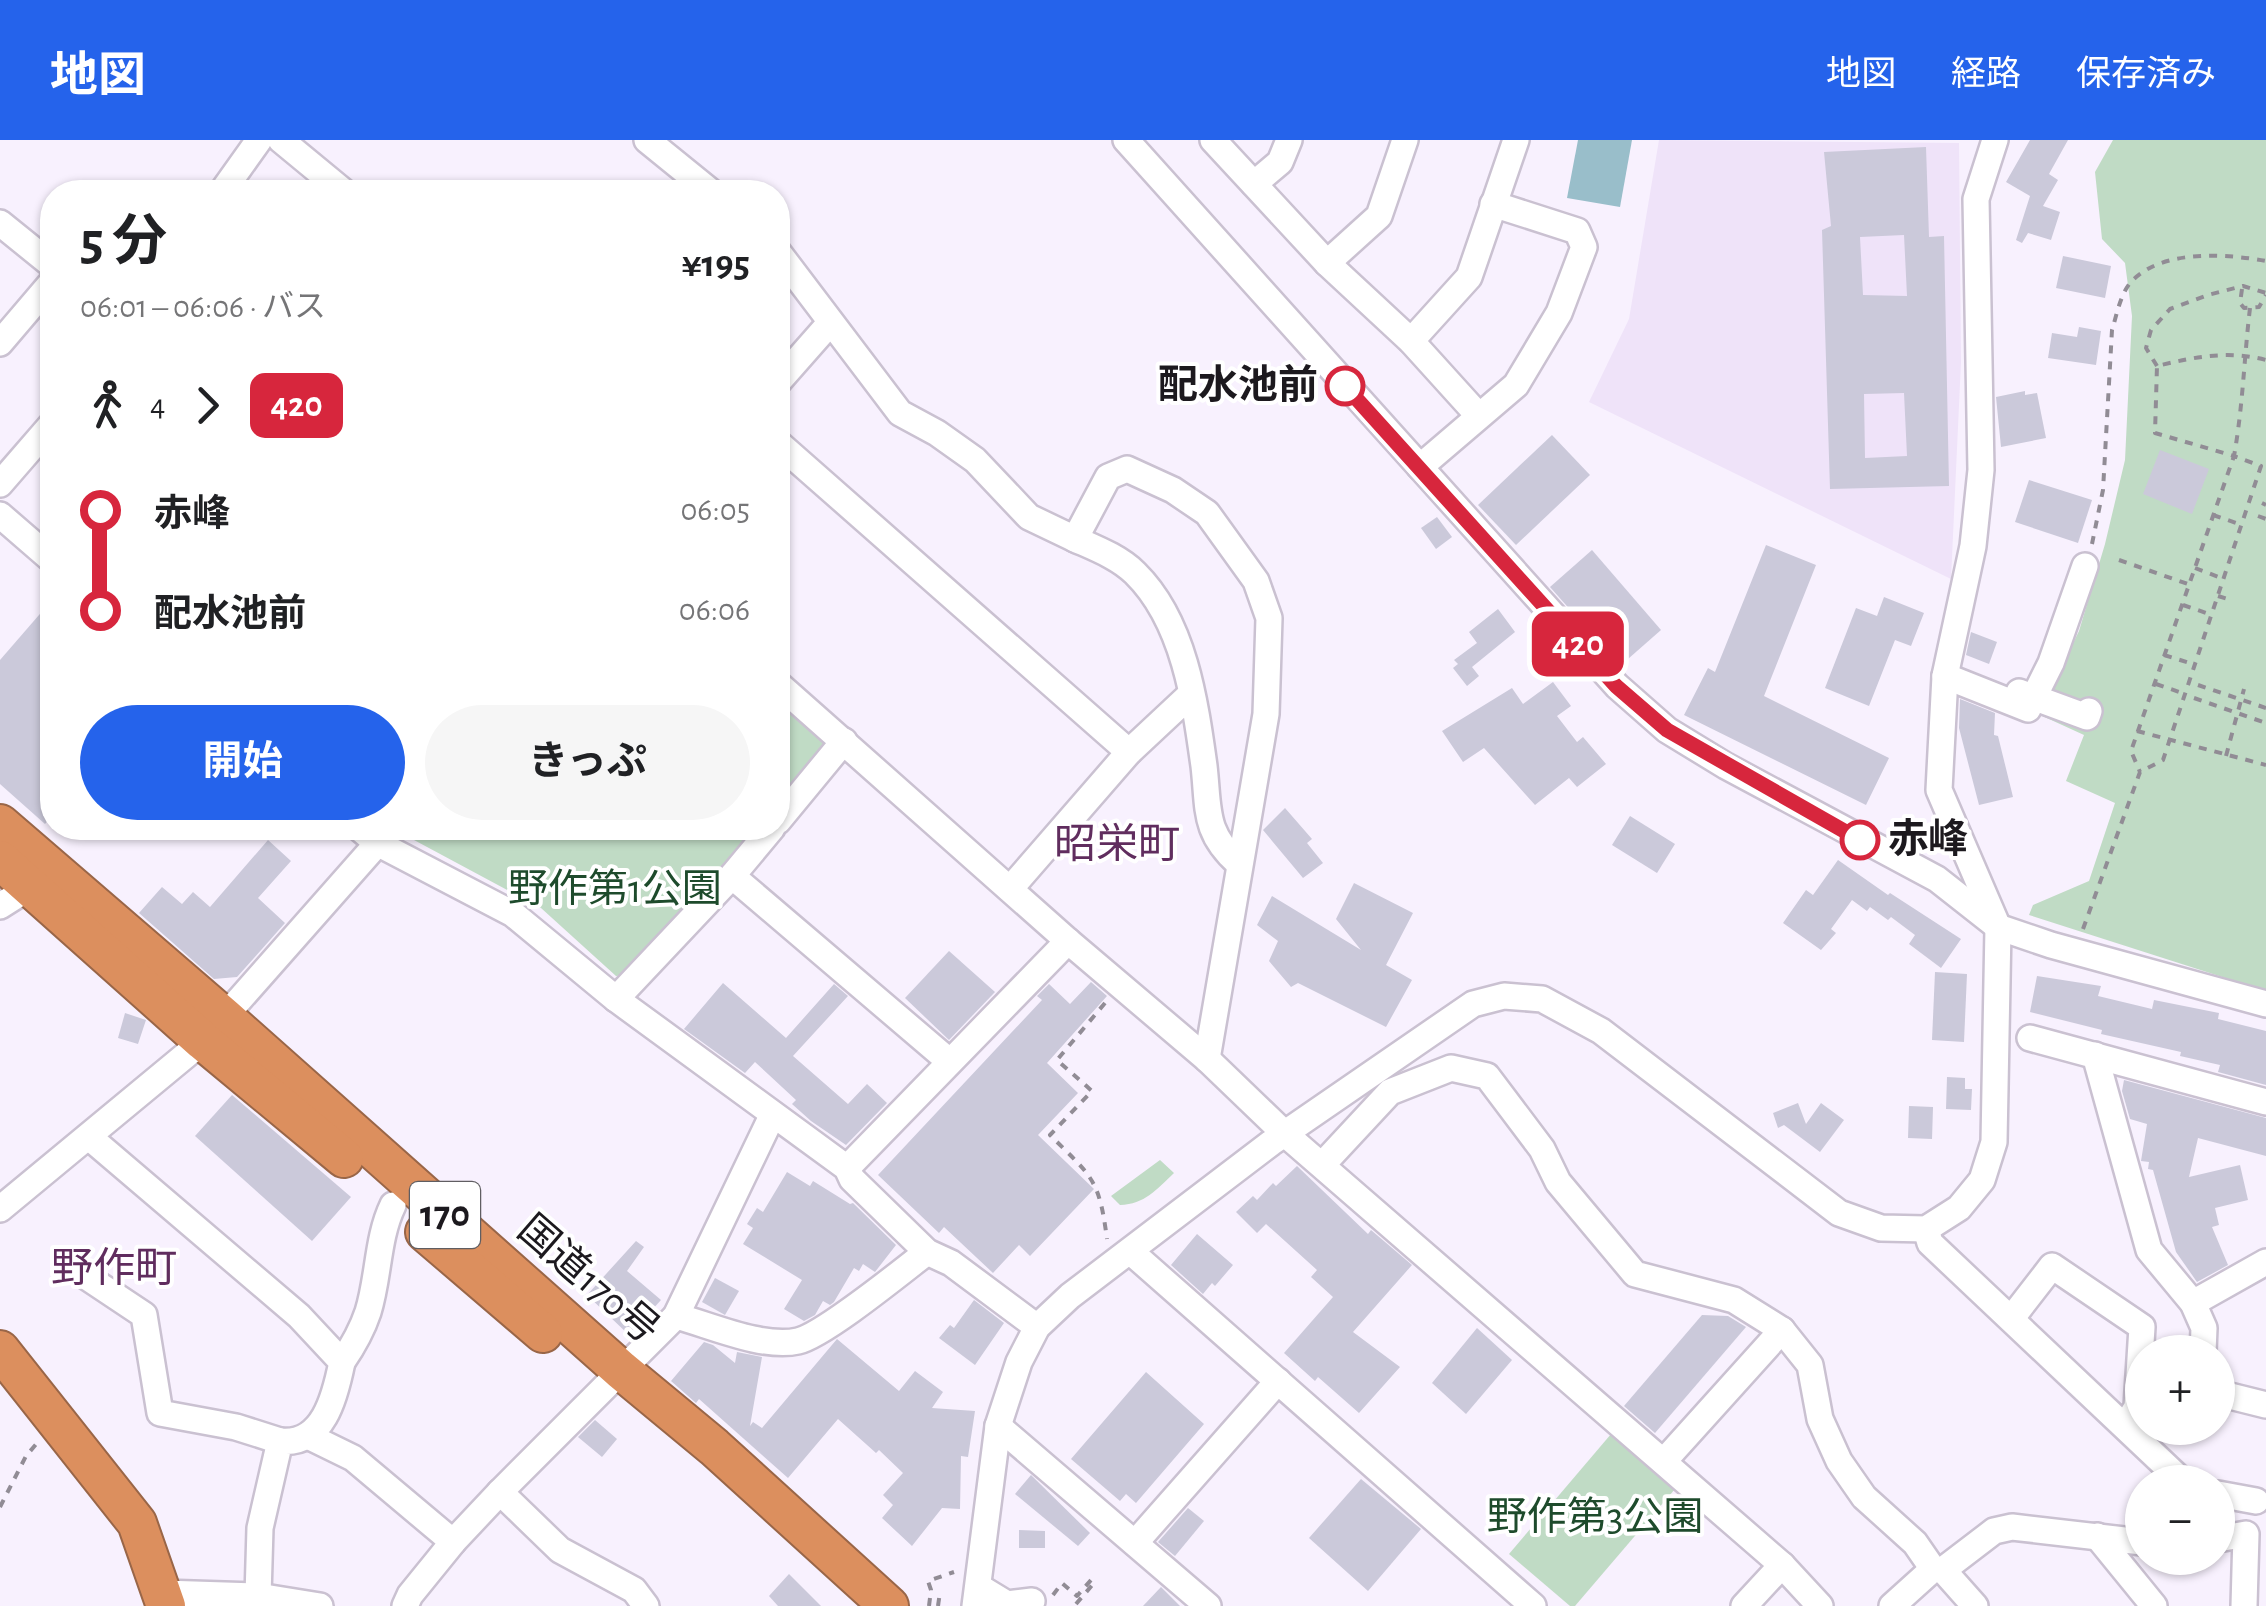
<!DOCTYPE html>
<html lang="ja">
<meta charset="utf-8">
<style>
body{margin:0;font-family:"Alegreya Sans","Noto Sans JP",sans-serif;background:#f6f6f6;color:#202124;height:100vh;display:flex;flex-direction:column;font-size:38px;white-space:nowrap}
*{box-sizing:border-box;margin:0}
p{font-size:32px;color:#757577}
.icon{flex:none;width:55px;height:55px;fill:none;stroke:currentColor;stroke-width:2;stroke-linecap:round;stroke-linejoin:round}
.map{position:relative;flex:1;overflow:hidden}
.details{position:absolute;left:40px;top:40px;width:750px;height:660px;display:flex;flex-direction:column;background:#fff;border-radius:40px;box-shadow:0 2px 8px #0004}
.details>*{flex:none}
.badge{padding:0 20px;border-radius:15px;font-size:35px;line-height:65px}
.controls{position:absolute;left:2125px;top:1195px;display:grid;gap:20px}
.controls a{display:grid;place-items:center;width:110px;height:110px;border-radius:50%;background:#fff;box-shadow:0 2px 8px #0004;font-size:50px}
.map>.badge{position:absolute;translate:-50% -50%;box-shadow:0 0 0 5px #fff}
.legs{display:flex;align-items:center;gap:15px;height:110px;padding:0 40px;font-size:32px}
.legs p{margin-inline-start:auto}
.headline{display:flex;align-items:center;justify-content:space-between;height:170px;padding:0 40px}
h1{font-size:55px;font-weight:700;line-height:75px}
.primary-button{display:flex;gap:20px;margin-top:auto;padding:20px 40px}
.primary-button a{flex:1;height:115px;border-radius:60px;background:#2563eb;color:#fff;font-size:40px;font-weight:700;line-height:115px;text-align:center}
.primary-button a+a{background:#f6f6f6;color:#202124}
ul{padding:0 40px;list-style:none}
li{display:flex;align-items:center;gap:35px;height:100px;font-size:38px}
li i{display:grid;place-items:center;width:15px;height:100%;margin:0 12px;background:currentColor}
li i::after{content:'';width:25px;height:25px;margin:-12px;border:8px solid;border-radius:50%;background:#fff}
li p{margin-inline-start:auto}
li:first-child i{background:linear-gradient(#0000 50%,currentColor 0)}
li:last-child i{background:linear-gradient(currentColor 50%,#0000 0)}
header{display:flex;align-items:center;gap:60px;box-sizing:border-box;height:140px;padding:0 50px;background:#2563eb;color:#fff}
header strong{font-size:48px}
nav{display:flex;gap:55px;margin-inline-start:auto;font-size:35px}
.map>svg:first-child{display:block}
</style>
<header>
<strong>地図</strong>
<nav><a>地図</a><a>経路</a><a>保存済み</a></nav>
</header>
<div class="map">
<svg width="2266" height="1466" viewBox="0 0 2266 1466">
<rect width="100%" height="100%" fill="#f8f1fe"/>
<path fill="#efe3f9" d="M1659 0 1959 3 1961 222 1951 439 1589 262 1629 179Z"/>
<g fill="#c0dbc5">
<path d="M2113 0H2266V851L2029 775 2033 765 2089 741 2115 663 2066 641 2084 595 2038 574 2079 491 2105 404 2125 320 2132 176 2125 123 2102 99 2095 32Z"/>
<path d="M778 558 830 602 778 662Z"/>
<path d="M425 688H755L626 835 616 836 541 768 414 700Z"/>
<path d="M1160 1020 1174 1033C1156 1050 1145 1064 1120 1065L1111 1056Z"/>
<path d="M1617 1287 1681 1342 1575 1466H1570L1509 1414Z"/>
</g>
<path fill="#99beca" d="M1578 0H1632L1620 67 1567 58Z"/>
<g fill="#cbc9da" fill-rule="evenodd">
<path d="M2030 0H2068L2049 34 2058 40 2043 66 2060 72 2051 100 2028 93 2022 103 2016 100 2030 56 2006 42Z"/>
<path d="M1926 7 1929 97 1944 96 1949 346 1830 349 1822 90 1831 86 1824 12ZM1904 95 1907 156 1863 155 1860 97ZM1904 253 1907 316 1865 318 1864 254Z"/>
<path d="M2063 116 2111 126 2105 158 2056 148Z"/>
<path d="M2079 187 2101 191 2096 225 2048 218 2052 193 2077 197Z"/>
<path d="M2025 251V255L2037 253 2046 298 2001 307 1996 257Z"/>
<path d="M1552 295 1590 335 1516 405 1478 365Z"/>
<path d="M2160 310 2209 329 2192 374 2143 354Z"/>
<path d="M2029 340 2092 360 2078 403 2015 382Z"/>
<path d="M1437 377 1452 397 1436 409 1421 388Z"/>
<path d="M1766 405 1816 425 1764 556 1889 618 1866 665 1684 575 1708 528 1715 532Z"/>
<path d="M1592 410 1661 490 1620 526 1550 447Z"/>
<path d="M1884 457 1924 473 1911 506 1895 500 1869 566 1825 548 1856 468 1877 476Z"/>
<path d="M52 460V676L45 684 0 644V520Z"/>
<path d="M1498 469 1515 492 1472 527 1479 536 1467 546 1453 528 1458 524 1454 520 1477 503 1469 492Z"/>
<path d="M1971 492 1997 502 1989 524 1966 515Z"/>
<path d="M1553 542 1571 566 1557 576 1577 602 1583 597 1606 624 1577 647 1569 638 1535 665 1484 608 1463 622 1442 591 1512 548 1523 564Z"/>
<path d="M1960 559 1995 573 1994 595 1998 596 2013 657 1979 665 1959 588Z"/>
<path d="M1285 668 1312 699 1307 703 1323 723 1303 738 1263 690Z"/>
<path d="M1630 676 1675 704 1657 733 1612 705Z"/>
<path d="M268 700 291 721 258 758 285 783 237 837 214 839 139 773 162 747 182 764 193 752 210 767Z"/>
<path d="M1838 720 1888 755 1890 753 1961 799 1941 828 1909 804 1915 795 1891 777 1888 780 1870 767 1867 771 1852 760 1831 789 1836 793 1821 810 1783 783 1806 750 1813 755Z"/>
<path d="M1354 743 1413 773 1386 825 1412 840 1386 887 1298 843 1291 847 1269 821 1278 801 1257 785 1272 756 1361 810 1336 779Z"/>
<path d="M949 811 995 852 949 900 905 858Z"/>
<path d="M1935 832 1967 834 1964 902 1932 900Z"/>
<path d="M2037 836 2101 846 2098 856 2152 869 2154 860 2219 873 2218 879 2266 891V945L2218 932 2220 925 2180 916 2181 912 2101 894 2102 890 2030 872Z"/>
<path d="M1091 842 1107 856 1047 923 1078 953 1038 995 1094 1049 1030 1116 1019 1105 993 1133 944 1087 939 1093 878 1035 1042 860 1037 856 1049 844 1070 864Z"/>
<path d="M723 843 786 898 834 844 848 856 793 916 848 964 867 944 887 963 846 1005 811 981 792 964 796 960 755 922 745 933 684 889Z"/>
<path d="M125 873 146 880 138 904 118 898Z"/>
<path d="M1947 937 1965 938V949H1972L1971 970 1946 969Z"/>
<path d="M2124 940 2266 978V1016L2198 998 2189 1037 2240 1025 2248 1060 2215 1068 2219 1085 2212 1087 2228 1125 2197 1142 2176 1112 2153 1030 2148 1029 2149 1022 2141 1021 2147 984 2130 979 2122 951Z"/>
<path d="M232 955 351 1057 312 1101 195 996Z"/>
<path d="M1798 963 1806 984 1821 963 1844 980 1820 1012 1784 985 1778 988 1773 973Z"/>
<path d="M1909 966 1933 967 1932 999 1908 998Z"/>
<path d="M1297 1026 1368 1094 1371 1090 1412 1125 1353 1192 1400 1227 1359 1273 1318 1237 1315 1241 1284 1213 1333 1157 1311 1137 1317 1130 1266 1084 1257 1093 1236 1072 1253 1056 1257 1060 1273 1043 1276 1046Z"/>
<path d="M787 1032 810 1046 813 1041 850 1064 853 1063 896 1105 875 1132 863 1124 859 1131 854 1128 834 1162 830 1165 823 1161 815 1175 804 1181 784 1169 802 1140 743 1104 753 1088 747 1084 757 1068 763 1072Z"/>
<path d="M1197 1094 1233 1125 1215 1146 1212 1143 1203 1154 1171 1125Z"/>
<path d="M636 1101 644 1107 627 1131 661 1160 629 1195 587 1155Z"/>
<path d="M715 1138 739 1151 725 1175 702 1162Z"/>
<path d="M974 1160 1004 1183 975 1225 939 1198 950 1185 954 1188Z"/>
<path d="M1702 1175 1728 1176 1746 1187 1655 1293 1624 1266Z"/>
<path d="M1477 1188 1512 1220 1466 1274 1432 1243Z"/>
<path d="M837 1199 899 1251 915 1231 943 1252 932 1268 975 1271 968 1317 961 1316 960 1369 942 1368 912 1406 882 1378 893 1365 883 1355 903 1333 879 1310 876 1313 838 1279 788 1338 699 1259 696 1263 671 1241 704 1202 713 1205 735 1223 737 1212 762 1217 750 1286 753 1282 762 1288Z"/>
<path d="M1146 1232 1204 1284 1136 1363 1126 1354 1120 1361 1071 1319Z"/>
<path d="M595 1280 617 1299 602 1317 578 1297Z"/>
<path d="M1031 1335 1090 1393 1078 1406 1015 1354Z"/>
<path d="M1361 1339 1421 1389 1368 1451 1309 1398Z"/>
<path d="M1188 1368 1204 1381 1175 1416 1158 1402Z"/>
<path d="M1019 1390 1045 1391V1408H1019Z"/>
<path d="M789 1434 821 1466H778L769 1456Z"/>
<path d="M1161 1447 1180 1466H1143Z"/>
</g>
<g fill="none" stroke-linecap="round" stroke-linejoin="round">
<g stroke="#cac1d1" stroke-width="30">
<g id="minor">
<path d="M281 0 344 52"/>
<path d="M647 0 711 52"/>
<path d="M1126 0 1617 546 1667 590 1726 626 1937 739 1998 787 2051 805 2266 864"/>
<path d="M1213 0 1327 123 1411 201 1478 275"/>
<path d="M1254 44 1280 22 1289 0"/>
<path d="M222 52 259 0"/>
<path d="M0 83 52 125"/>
<path d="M778 112 900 273 937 293 975 320 1029 377 1075 399 1108 337 1127 329 1173 350 1207 373 1256 441 1269 478 1266 574 1207 919"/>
<path d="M1327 123 1379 76 1405 0"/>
<path d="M1411 201 1469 137 1516 0"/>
<path d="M0 203 52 142"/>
<path d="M778 242 830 183"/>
<path d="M778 303 1129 612"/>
<path d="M1420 327 1516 245 1559 173 1584 107 1577 91 1493 64"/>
<path d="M0 344 52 284"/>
<path d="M0 375 52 420"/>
<path d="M1075 399C1095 408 1119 417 1135 433 1184 481 1195 561 1204 626 1209 669 1203 692 1239 724"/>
<path d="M1945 536 2028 569 2051 523 2085 426"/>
<path d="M778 544 1068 801 1207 919 1284 993 1782 1425 1820 1466"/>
<path d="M2019 552 2087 577 2089 571"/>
<path d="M778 681 844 601"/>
<path d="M359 688 377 703 513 774 616 859 847 1028 852 1039 927 1112 951 1123 1037 1187"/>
<path d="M732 736 949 921"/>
<path d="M1010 749 1129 612 1190 555"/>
<path d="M0 766 30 747"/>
<path d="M616 859 732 736 772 688"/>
<path d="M2030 898 2266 962"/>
<path d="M2095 915 2149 1110 2193 1163 2204 1188 2203 1212"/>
<path d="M89 997 299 1176 342 1222C335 1257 323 1306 280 1301L260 1388 258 1456"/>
<path d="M1323 1024 1390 952 1451 928 1487 936 1542 1009 1558 1042 1635 1134 1734 1160 1782 1190 1810 1225 1820 1279 1839 1321 1864 1357 1915 1403 1933 1429"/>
<path d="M847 1028 1068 801"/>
<path d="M0 1069 203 901 391 688"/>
<path d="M1926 1089 1930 1103 2183 1342"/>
<path d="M1131 1112 1533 1466"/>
<path d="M75 1129 144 1175 160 1273 236 1287 280 1301"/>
<path d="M2193 1163 2266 1122"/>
<path d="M676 1176C710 1185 763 1209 798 1201 824 1195 901 1132 927 1112"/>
<path d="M2011 1179 2052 1126 2142 1187 2137 1267 2126 1285"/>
<path d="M342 1222C353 1206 362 1190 368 1172 379 1137 377 1098 393 1065"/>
<path d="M2218 1253 2266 1265"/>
<path d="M998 1286 1208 1466"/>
<path d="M308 1296 353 1318 453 1402"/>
<path d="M1664 1321 1782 1190"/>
<path d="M500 1352 560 1410 634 1450 646 1466"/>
<path d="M2218 1354 2256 1361"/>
<path d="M2097 1396 2154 1466"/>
<path d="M2218 1399 2246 1394 2244 1466"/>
<path d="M1135 1403 1278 1241"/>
<path d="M1943 1430 1975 1466"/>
<path d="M979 1447 1007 1464 1032 1461"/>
<path d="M163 1453 258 1456 320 1466"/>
<path d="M405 1466 410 1455 453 1402 500 1352 676 1176 772 976"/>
<path d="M975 1466 998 1286 1019 1222 1037 1187 1070 1156 1271 1003 1473 864 1504 856 1542 859 1601 891 1839 1073 1881 1088 1926 1089 1959 1068 1982 1040 1994 1002 1998 787 1939 650 1945 536 1973 406 1981 330 1976 59 1995 0"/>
<path d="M1744 1466 1782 1425"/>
<path d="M1892 1466 1933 1429 1943 1430 1994 1391 2012 1387 2142 1402"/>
</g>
</g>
<g stroke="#996648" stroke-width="42">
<g id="highway">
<path d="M0 684 225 878 621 1230 714 1307 889 1466"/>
<path d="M0 720 203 901 344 1018"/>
<path d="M425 1092 543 1193"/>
<path d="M0 1210 137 1383 166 1466"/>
</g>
</g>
<g stroke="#918c95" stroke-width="4" stroke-dasharray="8 8" stroke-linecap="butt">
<path d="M2242 149 2240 163 2244 168 2259 167 2266 155"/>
<path d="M2250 168C2244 218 2243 266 2234 316L2155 293 2157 226C2195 217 2227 210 2266 220"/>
<path d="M2157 226 2146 208 2151 190 2170 169 2208 155 2243 146 2266 153"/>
<path d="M2262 363 2266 365"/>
<path d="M2213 375 2242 385"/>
<path d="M2258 376 2266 379"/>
<path d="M2092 404 2103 350 2112 190C2117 174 2121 150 2134 139 2166 109 2227 114 2266 121"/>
<path d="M2119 420 2188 444"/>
<path d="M2195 428 2224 439"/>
<path d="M2218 456 2228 459"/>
<path d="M2183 465 2212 475"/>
<path d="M2164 515 2193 524"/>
<path d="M2156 544 2185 554"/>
<path d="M2198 545 2266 568"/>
<path d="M2194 558 2266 583"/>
<path d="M2137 591 2266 625"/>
<path d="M2226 616 2244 549"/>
<path d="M2083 789 2140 632 2163 620 2261 326 2234 316 2131 611 2140 632"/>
<path d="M1105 863 1057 920 1092 951 1050 995C1092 1037 1099 1038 1107 1099"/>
<path d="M0 1367 26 1316 38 1302"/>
<path d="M1053 1455 1062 1443 1077 1456 1091 1440 1094 1443 1076 1464"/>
<path d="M929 1466 931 1450 928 1441 954 1432"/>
<path d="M938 1466 940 1452"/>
</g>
<use href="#minor" stroke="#fff" stroke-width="25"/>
<use href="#highway" stroke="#dc8f5e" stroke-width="38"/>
</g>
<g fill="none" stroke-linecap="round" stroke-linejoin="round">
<g stroke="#fff" stroke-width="22">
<path id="line-1" d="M1345 246 1616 546 1667 590 1860 700"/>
</g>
<use href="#line-1" stroke="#d7263d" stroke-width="15"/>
</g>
<g fill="#fff" stroke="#d7263d" stroke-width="5">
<circle cx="1345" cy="246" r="18"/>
<circle cx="1860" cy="700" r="18"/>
</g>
<g text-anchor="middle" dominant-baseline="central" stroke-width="8" stroke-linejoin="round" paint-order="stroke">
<rect fill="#fff" stroke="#605e62" stroke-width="2.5" x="410" y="1042" width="70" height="66" rx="8"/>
<g font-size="38" font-weight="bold" fill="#1c191e">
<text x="445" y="1075">170</text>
</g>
<g font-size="40" font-weight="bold" fill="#1c191e" stroke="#fff" text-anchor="end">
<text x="1318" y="246">配水池前</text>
<text x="1888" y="700" text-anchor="start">赤峰</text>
</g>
<g font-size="40" fill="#1e4b2c" stroke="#fff">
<text x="615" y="750">野作第1公園</text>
<text x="1595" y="1378">野作第3公園</text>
</g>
<g font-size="40" fill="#1c191e" stroke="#fff">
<text transform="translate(588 1140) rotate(41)">国道170号</text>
</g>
<g font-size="42" fill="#602d5e" stroke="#fff">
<text x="1117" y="705">昭栄町</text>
<text x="114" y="1129">野作町</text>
</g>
</g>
</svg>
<div class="controls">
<a>+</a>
<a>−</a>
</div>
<b class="badge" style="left:1578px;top:504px;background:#d7263d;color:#fff">420</b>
<section class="details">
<div class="headline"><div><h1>5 分</h1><p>06:01 – 06:06 · バス</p></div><b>¥195</b></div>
<div class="legs"><svg class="icon" aria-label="walk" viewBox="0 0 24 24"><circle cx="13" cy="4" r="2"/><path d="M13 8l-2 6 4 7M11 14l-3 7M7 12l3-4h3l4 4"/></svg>4<svg class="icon" aria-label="forward" viewBox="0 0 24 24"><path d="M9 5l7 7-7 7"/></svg><b class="badge" style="background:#d7263d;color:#fff">420</b></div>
<ul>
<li><i style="color:#d7263d"></i><b>赤峰</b><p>06:05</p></li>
<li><i style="color:#d7263d"></i><b>配水池前</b><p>06:06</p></li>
</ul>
<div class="primary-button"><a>開始</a><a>きっぷ</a></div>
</section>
</div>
